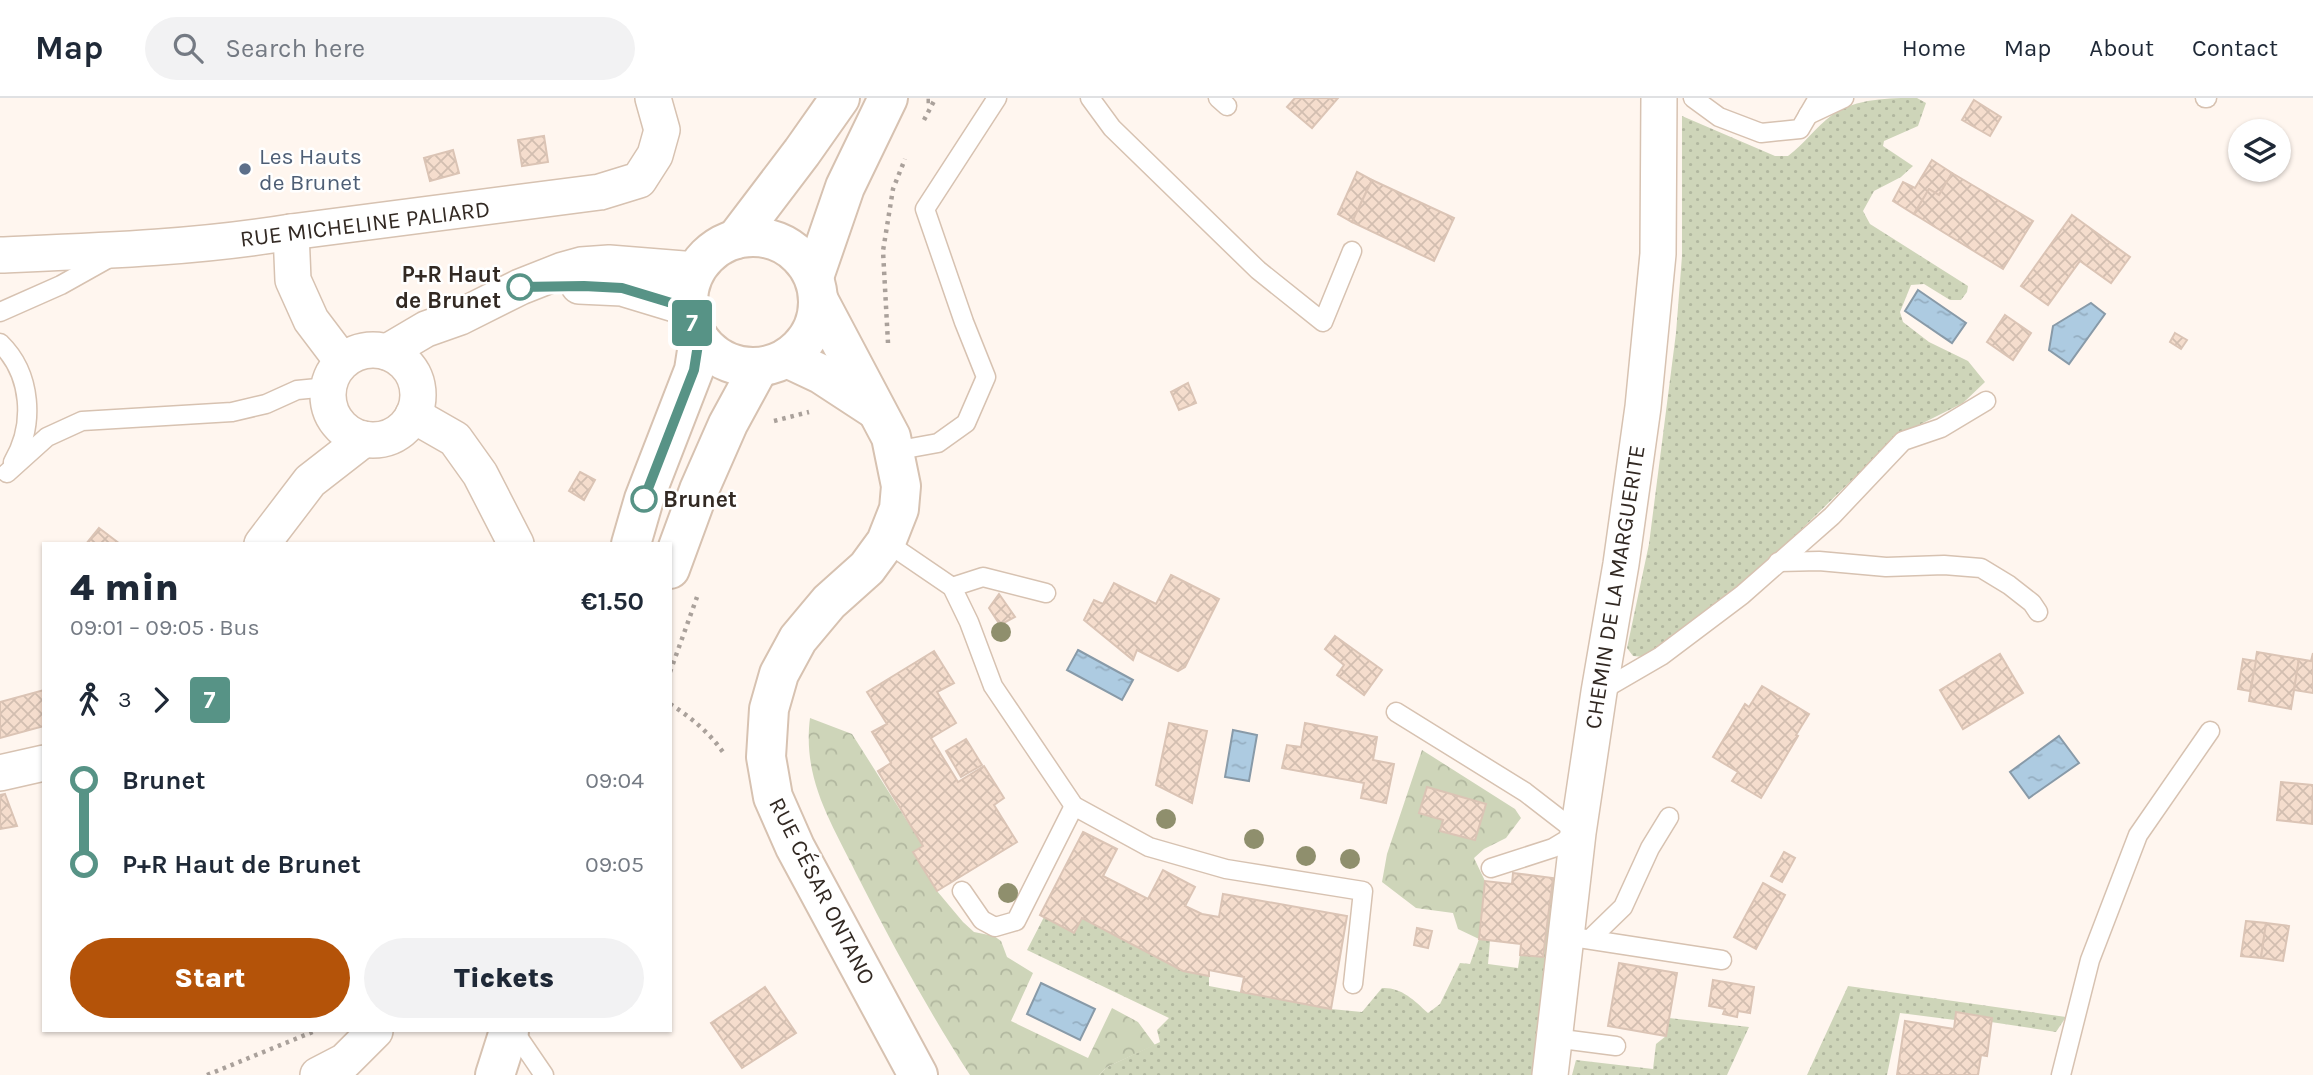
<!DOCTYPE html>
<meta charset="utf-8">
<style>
body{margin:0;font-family:Karla,sans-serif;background:#f2f2f3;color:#1f2937;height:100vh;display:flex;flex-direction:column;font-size:26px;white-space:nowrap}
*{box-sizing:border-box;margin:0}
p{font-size:23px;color:#747a83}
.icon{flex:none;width:38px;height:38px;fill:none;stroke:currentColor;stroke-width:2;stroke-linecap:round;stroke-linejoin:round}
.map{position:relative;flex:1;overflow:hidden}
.side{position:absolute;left:42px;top:444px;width:630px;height:490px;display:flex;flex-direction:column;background:#fff;border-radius:0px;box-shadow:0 2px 5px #0004}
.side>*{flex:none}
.badge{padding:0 14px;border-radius:5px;font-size:24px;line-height:46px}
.controls{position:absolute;left:2228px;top:21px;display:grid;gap:14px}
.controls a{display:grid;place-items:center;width:63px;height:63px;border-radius:50%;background:#fff;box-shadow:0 2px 5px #0004;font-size:35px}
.map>.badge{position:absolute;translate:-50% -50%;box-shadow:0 0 0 4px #fff}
.legs{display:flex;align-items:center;gap:10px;height:77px;padding:0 28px;font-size:23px}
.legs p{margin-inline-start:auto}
.headline{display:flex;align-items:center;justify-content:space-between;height:119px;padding:0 28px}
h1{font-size:38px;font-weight:800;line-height:52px}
.button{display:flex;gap:14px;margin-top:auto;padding:14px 28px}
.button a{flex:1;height:80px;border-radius:42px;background:#b45309;color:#fff;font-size:28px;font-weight:800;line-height:80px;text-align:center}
.button a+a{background:#f2f2f3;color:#1f2937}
ul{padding:0 28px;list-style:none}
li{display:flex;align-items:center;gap:24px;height:84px;font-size:26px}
li i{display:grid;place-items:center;width:10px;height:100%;margin:0 9px;background:currentColor}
li i::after{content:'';width:18px;height:18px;margin:-9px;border:5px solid;border-radius:50%;background:#fff}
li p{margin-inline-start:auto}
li:first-child i{background:linear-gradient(#0000 50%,currentColor 0)}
li:last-child i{background:linear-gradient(currentColor 50%,#0000 0)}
header{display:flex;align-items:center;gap:42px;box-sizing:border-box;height:98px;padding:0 35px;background:#fff;border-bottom:2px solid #e0e1e3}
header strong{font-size:33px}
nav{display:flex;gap:38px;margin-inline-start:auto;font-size:24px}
.search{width:490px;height:63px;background:#f2f2f3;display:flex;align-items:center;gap:18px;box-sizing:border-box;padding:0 24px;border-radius:38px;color:#747a83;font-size:26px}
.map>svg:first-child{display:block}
</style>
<header>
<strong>Map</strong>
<div class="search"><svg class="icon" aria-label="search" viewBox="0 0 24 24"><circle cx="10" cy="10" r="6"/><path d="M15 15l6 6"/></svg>Search here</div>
<nav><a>Home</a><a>Map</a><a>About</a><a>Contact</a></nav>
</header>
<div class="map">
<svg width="2313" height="977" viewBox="0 0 2313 977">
<defs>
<pattern id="grass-dots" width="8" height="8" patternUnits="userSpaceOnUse" patternTransform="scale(1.75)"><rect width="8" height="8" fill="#ced5b9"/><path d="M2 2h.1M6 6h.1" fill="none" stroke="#b1b79f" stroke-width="1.8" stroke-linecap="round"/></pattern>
<pattern id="forest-crowns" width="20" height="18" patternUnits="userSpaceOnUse" patternTransform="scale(1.75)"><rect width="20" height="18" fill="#ced5b9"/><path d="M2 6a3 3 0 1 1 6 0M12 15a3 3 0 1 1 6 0" fill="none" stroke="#b1b79f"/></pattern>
<pattern id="water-ripples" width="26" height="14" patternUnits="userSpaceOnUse" patternTransform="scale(1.75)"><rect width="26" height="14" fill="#adcbe1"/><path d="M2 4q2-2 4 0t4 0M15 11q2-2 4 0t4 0" fill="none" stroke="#95aec1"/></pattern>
<pattern id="building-cross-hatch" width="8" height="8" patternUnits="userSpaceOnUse" patternTransform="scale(1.75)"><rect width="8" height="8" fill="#f5ddcd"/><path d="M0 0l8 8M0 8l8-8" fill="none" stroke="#d2beb0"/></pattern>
</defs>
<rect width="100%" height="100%" fill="#fff6ef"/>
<g fill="url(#grass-dots)">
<path d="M1917 0 1926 5 1918 28 1884 43 1883 48 1913 68 1901 79 1874 93 1863 113 1870 126 1968 188 1967 194 1961 202H1950L1924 186 1911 187 1900 214 1903 224 1929 244 1968 263 1985 284 1963 305 1897 338 1770 462 1676 542 1644 559 1633 558 1627 550 1649 446 1676 235 1682 158V18L1775 58H1788C1804 46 1816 29 1832 17 1856 0 1890 0 1917 0Z"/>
<path d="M1553 780H1559L1540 977H1099L1107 969 1160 944 1157 932 1169 920 1027 852 1044 819 1074 835 1082 820 1183 873 1209 878V888L1331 911 1362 914 1382 890C1401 889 1414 902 1428 915L1440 906 1460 865 1470 866 1479 841 1490 843 1488 866 1518 870 1520 857 1543 859Z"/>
<path d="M1848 888 2066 919 2056 934 1991 924V920L1957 914 1955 922 1900 915 1887 977H1807Z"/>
<path d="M1669 920 1749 929 1727 977H1572L1576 962 1653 971 1656 946 1666 938Z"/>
</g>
<g fill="url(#forest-crowns)" fill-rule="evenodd">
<path d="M810 620 852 636 923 748 913 754 937 793 963 824 974 834 994 838 1001 843 1007 859 1033 875 1011 923 1088 960 1112 910 1138 924 1155 947 1107 969 1099 977H970C929 914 893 848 859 781 833 727 802 683 810 620Z"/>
<path d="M1422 652 1515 711 1521 720 1506 740 1484 751 1474 760 1485 783 1479 841 1458 831 1453 815 1416 810 1382 784 1387 756ZM1427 689 1485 706 1475 742 1440 733 1443 722 1420 715Z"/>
</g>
<g fill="url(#water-ripples)" stroke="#889aa8" stroke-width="2">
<path d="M1918 192 1966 225 1952 245 1905 213Z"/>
<path d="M2091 205 2105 216 2069 266 2049 252 2053 228Z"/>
<path d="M1078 552 1133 582 1122 602 1067 572Z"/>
<path d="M1233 632 1257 637 1249 683 1225 679Z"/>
<path d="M2059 638 2079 665 2029 700 2010 674Z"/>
<path d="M1041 885 1095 911 1080 942 1027 916Z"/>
</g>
<g fill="url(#building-cross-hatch)" stroke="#dbc4b5" stroke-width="2">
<path d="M1295 0H1338L1312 30 1287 9Z"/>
<path d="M1974 2 2001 19 1990 38 1962 22Z"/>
<path d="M544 38 548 64 522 68 518 42Z"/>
<path d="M453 52 459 75 430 83 424 60Z"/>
<path d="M1932 62 1952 75 1939 97 1929 91 1914 116 1893 103 1903 84 1915 90Z"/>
<path d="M1357 74 1372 82 1352 124 1338 116Z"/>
<path d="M1952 75 2033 123 2003 171 1914 116 1929 91 1939 97Z"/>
<path d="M1372 82 1454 120 1434 163 1352 124Z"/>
<path d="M2072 117 2130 159 2111 185 2080 163 2048 207 2021 188Z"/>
<path d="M2005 217 2031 235 2013 262 1987 244Z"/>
<path d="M2175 235 2187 242 2181 251 2170 244Z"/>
<path d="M1188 285 1196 305 1179 312 1171 294Z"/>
<path d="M580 374 595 382 584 402 569 393Z"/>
<path d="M99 430 120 446H86Z"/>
<path d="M1171 477 1219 501 1185 569 1178 573 1137 552 1133 562 1084 522 1094 502 1103 506 1114 485 1156 506Z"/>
<path d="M999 496 1015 519 1000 527 989 510Z"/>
<path d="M1335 538 1382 572 1364 597 1337 577 1344 567 1325 551Z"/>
<path d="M934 553 954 585 937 594 956 625 931 640 958 684 984 668 1004 700 994 707 1017 744 937 793 913 754 923 748 878 673 891 665 872 634 887 626 867 594Z"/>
<path d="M2257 554 2299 561 2291 611 2249 603Z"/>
<path d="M2313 555V595L2294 592 2299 561 2311 563Z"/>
<path d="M2000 556 2023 595 1963 631 1940 592Z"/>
<path d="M2243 561 2256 563 2250 593 2238 591Z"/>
<path d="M1762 588 1809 616 1796 637 1798 638 1761 700 1732 683 1738 674 1713 659 1745 606 1749 609Z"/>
<path d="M44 592V628L0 640V604Z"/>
<path d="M1169 625 1207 633 1192 705 1156 687Z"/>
<path d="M1305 625 1377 639 1373 662 1394 666 1386 705 1361 700 1364 685 1282 670 1287 647 1301 649Z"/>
<path d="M966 641 982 667 961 679 946 653Z"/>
<path d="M2281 684 2313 687 2312 726 2277 722Z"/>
<path d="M1427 689 1486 706 1475 742 1440 733 1443 722 1419 715Z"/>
<path d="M5 696 17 728 0 731V697Z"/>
<path d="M1083 734 1117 751 1103 778 1148 801 1163 772 1195 789 1185 808 1202 816 1219 819 1223 796 1347 818 1331 911 1241 894 1244 879 1209 872V878L1183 873 1082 820 1074 835 1040 817Z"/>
<path d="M1784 754 1795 760 1782 784 1771 778Z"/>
<path d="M1513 775 1553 780 1543 859 1520 857 1521 846 1479 841 1485 783 1512 786Z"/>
<path d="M1763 785 1785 797 1756 851 1734 839Z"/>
<path d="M2246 823 2266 825 2261 860 2241 858Z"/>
<path d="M2266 825 2289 828 2283 863 2261 860Z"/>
<path d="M1417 830 1432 833 1428 850 1414 847Z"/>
<path d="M1619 865 1677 875 1666 938 1608 928Z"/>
<path d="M1713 882 1754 889 1750 915 1738 913 1737 919 1723 916 1725 911 1709 908Z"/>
<path d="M765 889 796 935 742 970 711 925Z"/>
<path d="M1956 914 1992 920 1987 958 1981 957 1978 977H1897L1905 923 1954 931Z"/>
</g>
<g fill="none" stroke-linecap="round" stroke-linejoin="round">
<g stroke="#d7c2b1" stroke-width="21">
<g id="lane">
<path d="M1090 0 1112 30 1258 172 1323 224 1352 153"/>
<path d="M1218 0 1227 8"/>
<path d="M1693 0 1719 19 1761 35 1800 31 1818 0"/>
<path d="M2205 0H2207"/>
<path d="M1808 17 1844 0"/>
<path d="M0 214 61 187 111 159"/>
<path d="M0 245C32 276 35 327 13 364"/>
<path d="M894 353 938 345 966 325 986 279 964 224 925 111 997 0"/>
<path d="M7 375 47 339 82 323 232 314 266 306 297 292 328 289"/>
<path d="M886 444 952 489 969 524 993 588 1074 708 1149 749 1226 771 1363 793 1353 886"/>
<path d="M1778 464 1819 463 1886 469 1944 467 1981 470 2009 487 2032 505 2038 514"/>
<path d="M952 489 983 479 1046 495"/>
<path d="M1599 594 1661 558 1742 497 1832 418 1903 343 1941 330 1986 303"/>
<path d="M1396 614 1525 694 1578 735 1553 750 1491 770"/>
<path d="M962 793 982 822 995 829 1016 823 1074 708"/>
<path d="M1566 838 1722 862"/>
<path d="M1590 841 1623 809 1650 750 1669 719"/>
<path d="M514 933 544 977"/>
<path d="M1554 940 1616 948"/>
<path d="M2061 977 2090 862 2138 737 2210 633"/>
</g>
</g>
<g stroke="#d7c2b1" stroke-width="38">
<g id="street">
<path d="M291 134 293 182 311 222 342 263"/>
<path d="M0 157C98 153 195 150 291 134L600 94 639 82 655 57 662 32 653 0"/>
<path d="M579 188 622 190 688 210"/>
<circle cx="373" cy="297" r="45"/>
<path d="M387 254 426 231 460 219 520 189 563 172 581 167 609 165 696 172"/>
<path d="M413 317 455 341 480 376 516 446"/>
<path d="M262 446 310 383 364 341"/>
<path d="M0 675 44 665"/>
<path d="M318 977 345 963 375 933"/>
<path d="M1550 977 1578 735 1599 594 1621 466 1643 309 1658 156 1659 0"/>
</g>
</g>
<g stroke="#d7c2b1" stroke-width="42">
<g id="secondary">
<circle cx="753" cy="204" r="65"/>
<path d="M736 141 802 54 840 0"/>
<path d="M814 179 845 89 888 0"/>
<path d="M819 203 891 339 901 388 899 411 886 444 867 470 829 504 798 541 779 576 769 611 766 659 773 699 795 749 918 977"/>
<path d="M787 260 821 276 873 310"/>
<path d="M631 446 644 401 694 272 699 240"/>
<path d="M670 471 699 392 728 326 759 269"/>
<path d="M495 977 509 933"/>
</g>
</g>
<g stroke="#aaa19b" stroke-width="4.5" stroke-dasharray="3.5 5" stroke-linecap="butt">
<path d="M924 22 934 3H926"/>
<path d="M888 245 883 153 893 91 905 61"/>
<path d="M774 323 809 314"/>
<path d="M670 574 697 499"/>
<path d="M670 606C692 620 711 636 725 657"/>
<path d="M207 977 315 933"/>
</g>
<use href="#lane" stroke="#fff" stroke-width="18"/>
<use href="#street" stroke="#fff" stroke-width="35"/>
<use href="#secondary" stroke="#fff" stroke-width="38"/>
</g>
<g fill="#8f8f6d">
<circle cx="1001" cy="534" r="10"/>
<circle cx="1166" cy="721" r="10"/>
<circle cx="1254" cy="741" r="10"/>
<circle cx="1306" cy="758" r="10"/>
<circle cx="1350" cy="761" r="10"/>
<circle cx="1008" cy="795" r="10"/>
</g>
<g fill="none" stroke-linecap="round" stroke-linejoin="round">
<g stroke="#fff" stroke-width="16">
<path id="line-1" d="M520 189 584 188 622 190 688 210 692 225 699 240 694 272 644 401"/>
</g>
<use href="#line-1" stroke="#579386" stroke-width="10"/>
</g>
<circle fill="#5c6f8a" stroke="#fff" stroke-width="2.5" cx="245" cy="71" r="7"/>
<g fill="#fff" stroke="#579386" stroke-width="3.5">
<circle cx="520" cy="189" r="12"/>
<circle cx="644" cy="401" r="12"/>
</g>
<g text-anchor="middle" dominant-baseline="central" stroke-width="5" stroke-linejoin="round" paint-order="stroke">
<g font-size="23" fill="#4e5e75" stroke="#fff" text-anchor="start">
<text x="259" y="58">Les Hauts<tspan x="259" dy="26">de Brunet</tspan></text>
</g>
<g font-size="23" fill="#322923" stroke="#fff">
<text transform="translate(365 126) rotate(-7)">RUE MICHELINE PALIARD</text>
<text transform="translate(1615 489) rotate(-81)">CHEMIN DE LA MARGUERITE</text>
<text transform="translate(822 793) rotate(63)">RUE CÉSAR ONTANO</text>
</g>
<g font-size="23" font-weight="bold" fill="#322923" stroke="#fff" text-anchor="end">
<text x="501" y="176">P+R Haut<tspan x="501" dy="26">de Brunet</tspan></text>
<text x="663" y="401" text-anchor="start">Brunet</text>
</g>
</g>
</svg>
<div class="controls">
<a><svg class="icon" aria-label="layers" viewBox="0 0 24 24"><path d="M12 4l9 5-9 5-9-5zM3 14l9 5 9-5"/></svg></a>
</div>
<b class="badge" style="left:692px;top:225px;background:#579386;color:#fff">7</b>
<section class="side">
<div class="headline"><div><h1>4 min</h1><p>09:01 – 09:05 · Bus</p></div><b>€1.50</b></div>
<div class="legs"><svg class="icon" aria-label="walk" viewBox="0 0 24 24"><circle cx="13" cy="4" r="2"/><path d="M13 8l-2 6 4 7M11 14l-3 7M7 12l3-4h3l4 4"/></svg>3<svg class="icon" aria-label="forward" viewBox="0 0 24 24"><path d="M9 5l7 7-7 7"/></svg><b class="badge" style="background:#579386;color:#fff">7</b></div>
<ul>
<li><i style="color:#579386"></i><b>Brunet</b><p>09:04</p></li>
<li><i style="color:#579386"></i><b>P+R Haut de Brunet</b><p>09:05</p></li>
</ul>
<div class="button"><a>Start</a><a>Tickets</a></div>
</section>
</div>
